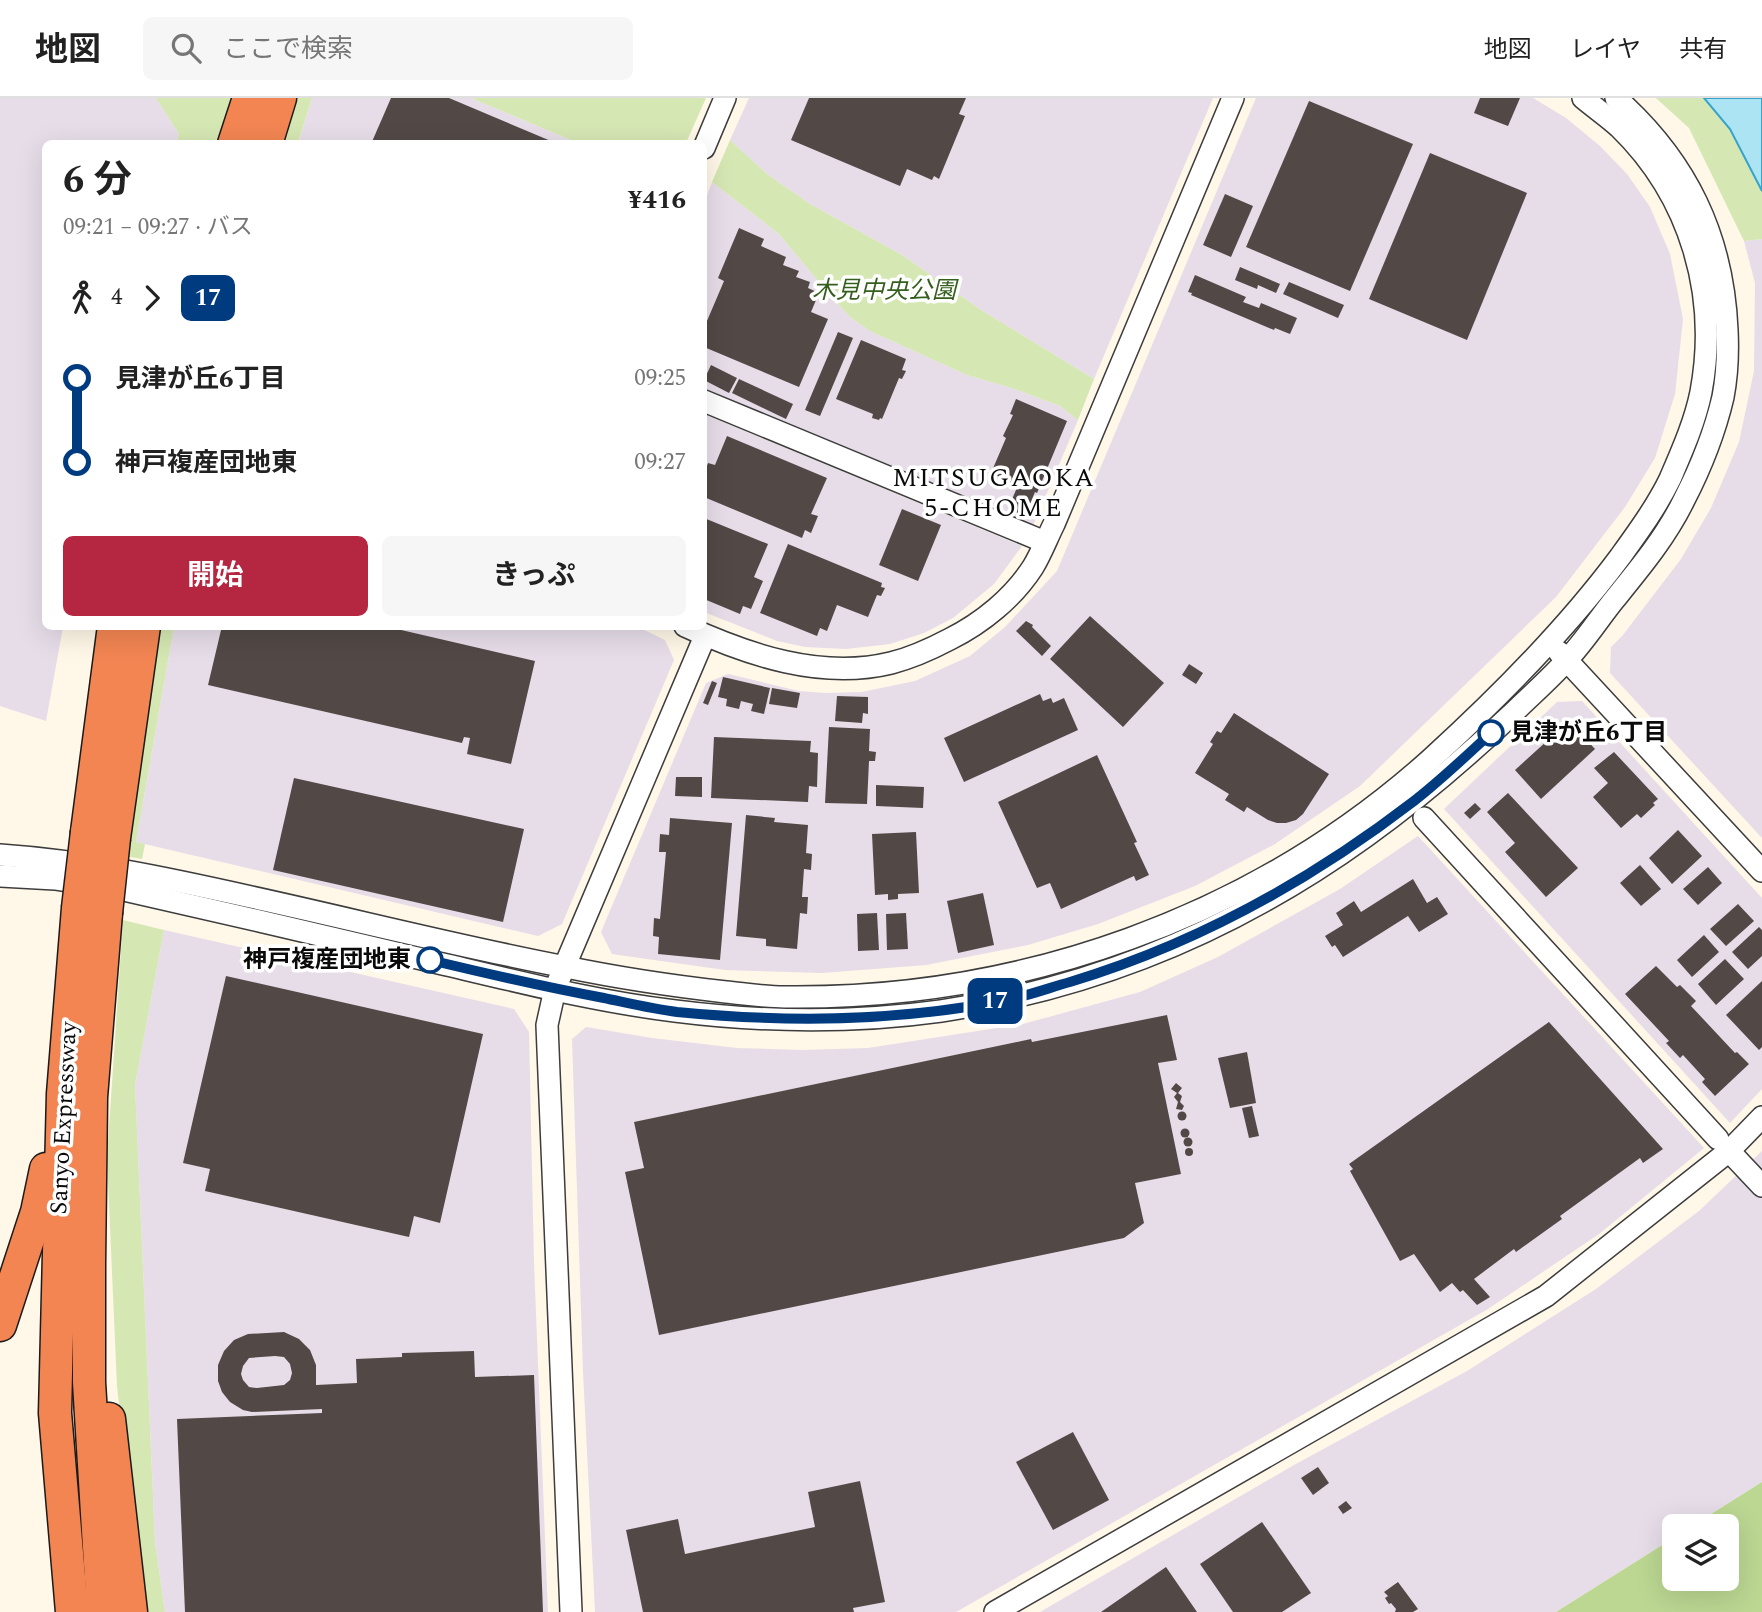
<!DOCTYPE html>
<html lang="ja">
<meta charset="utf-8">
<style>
body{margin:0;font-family:Spectral,"Noto Sans JP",serif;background:#f6f6f6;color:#222;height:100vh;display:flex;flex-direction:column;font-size:26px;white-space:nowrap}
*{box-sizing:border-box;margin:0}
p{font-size:23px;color:#767676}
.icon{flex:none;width:38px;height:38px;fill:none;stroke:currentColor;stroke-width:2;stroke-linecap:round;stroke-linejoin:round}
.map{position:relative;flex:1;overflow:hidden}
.details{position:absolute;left:42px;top:42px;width:665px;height:490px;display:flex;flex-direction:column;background:#fff;border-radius:10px;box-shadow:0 7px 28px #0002}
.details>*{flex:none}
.badge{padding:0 14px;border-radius:10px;font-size:24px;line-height:46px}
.tools{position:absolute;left:1662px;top:1416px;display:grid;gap:14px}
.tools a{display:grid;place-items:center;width:77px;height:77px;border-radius:10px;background:#fff;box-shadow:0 7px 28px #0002;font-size:35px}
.map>.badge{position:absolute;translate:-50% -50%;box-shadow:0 0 0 4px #fff}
.legs{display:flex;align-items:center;gap:10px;height:77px;padding:0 21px;font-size:23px}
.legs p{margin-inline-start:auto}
.head{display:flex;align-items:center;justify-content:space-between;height:119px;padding:0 21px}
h1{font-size:38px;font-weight:700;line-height:52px}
.primary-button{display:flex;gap:14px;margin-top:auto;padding:14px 21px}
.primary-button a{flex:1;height:80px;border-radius:10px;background:#b52641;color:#fff;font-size:28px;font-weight:700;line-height:80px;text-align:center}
.primary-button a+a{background:#f6f6f6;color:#222}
ul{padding:0 21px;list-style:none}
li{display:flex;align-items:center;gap:24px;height:84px;font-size:26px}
li i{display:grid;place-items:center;width:10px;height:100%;margin:0 9px;background:currentColor}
li i::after{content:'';width:18px;height:18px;margin:-9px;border:5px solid;border-radius:50%;background:#fff}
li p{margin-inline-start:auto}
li:first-child i{background:linear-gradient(#0000 50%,currentColor 0)}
li:last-child i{background:linear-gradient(currentColor 50%,#0000 0)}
header{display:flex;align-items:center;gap:42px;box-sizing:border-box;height:98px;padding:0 35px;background:#fff;border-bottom:2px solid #e0e0e0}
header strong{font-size:33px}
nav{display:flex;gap:38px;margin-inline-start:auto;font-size:24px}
.search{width:490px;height:63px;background:#f6f6f6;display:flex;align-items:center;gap:18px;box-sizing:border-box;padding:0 24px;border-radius:10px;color:#767676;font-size:26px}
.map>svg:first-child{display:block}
</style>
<header>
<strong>地図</strong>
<div class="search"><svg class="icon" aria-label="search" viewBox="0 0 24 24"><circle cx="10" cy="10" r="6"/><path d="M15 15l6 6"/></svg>ここで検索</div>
<nav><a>地図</a><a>レイヤ</a><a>共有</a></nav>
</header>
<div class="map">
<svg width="1762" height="1514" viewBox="0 0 1762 1514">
<rect width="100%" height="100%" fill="#fff7e7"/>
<g fill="#e6dde9">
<path d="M0 0H156L179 36 176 45 46 46V528L63 529 46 623 0 608Z"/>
<path d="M312 0H471L578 45 298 46Z"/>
<path d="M749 0H1213L1094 281 981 212 902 157 810 106 767 76 730 42Z"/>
<path d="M1256 0H1533L1566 20 1600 48 1627 76 1650 109 1670 156 1683 221 1675 296 1655 360 1625 409 1556 499 1360 688 1275 746 1195 788 1098 826 1028 847 926 867 822 875 725 872 612 856 601 834 706 585 728 576 799 593 825 595 862 594 915 583 970 558 1005 529 1057 473Z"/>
<path d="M712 84 779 136 829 196 850 219 870 233 967 277 1012 290 1060 308 1078 322 1032 430 704 293V105Z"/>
<path d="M1762 141V740L1610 575 1611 549 1623 537 1681 461 1711 410 1739 344 1754 273 1755 185 1744 143Z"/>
<path d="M704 316 1022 448 994 486 953 520 924 535 890 546 846 551 805 549 777 543 704 514Z"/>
<path d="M174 529H638L665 542 674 562 562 826 538 838 136 744Z"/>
<path d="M1582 603 1762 800V991L1730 1025 1444 711 1557 604Z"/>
<path d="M1418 738 1704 1050 1599 1136 1488 1211 956 1514H595L583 1273 572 941 586 929 652 940 737 950 802 952 868 950 1023 926 1140 894 1218 859 1340 791Z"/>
<path d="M164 832 514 911 529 934 534 1166 548 1514H165L155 1444 135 987Z"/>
<path d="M1762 1053V1384L1692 1428H1675V1439L1556 1514H1040L1294 1367 1467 1273 1596 1191 1699 1113Z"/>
</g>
<g fill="#d5e7b3">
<path d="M156 0H237L220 46 188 45 177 43 179 36Z"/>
<path d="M296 0H312L298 45 280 46Z"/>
<path d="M471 0H706L686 45H578Z"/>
<path d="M1656 0H1704L1730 31 1762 93V141L1744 143 1689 30Z"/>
<path d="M730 42 767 76 810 106 902 157 981 212 1094 281 1078 322 1060 308 1012 290 967 277 870 233 850 219 829 196 779 136 712 84Z"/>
<path d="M155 529H174L136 744 145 746 142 761 125 758Z"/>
<path d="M123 822 164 832 135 987 155 1444 165 1514H143L117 1288 107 1060Z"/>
</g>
<path fill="#bbd792" d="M1762 1384V1514H1556L1675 1439V1480H1727V1428H1692Z"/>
<path fill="#ade4f4" stroke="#36a3ca" stroke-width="2" d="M1704 0H1762V93L1730 31Z"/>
<g fill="#524946" fill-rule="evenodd">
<path d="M391 0H449L558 46H371Z"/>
<path d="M809 0H966L959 16 965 18 939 81 934 78 932 82 907 71 900 88 791 42Z"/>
<path d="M1480 0H1520L1508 28 1474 15Z"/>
<path d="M1309 3 1413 46 1350 193 1246 149Z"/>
<path d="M1430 55 1527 95 1467 242 1369 201Z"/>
<path d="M1225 96 1253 108 1231 159 1203 147Z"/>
<path d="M739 130 764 141 761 148 786 159 783 167 799 173 796 179 810 184 808 190 819 195 811 214 828 221 799 289 704 249V230L724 183 718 180Z"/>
<path d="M1240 169 1280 186 1276 195 1258 187 1257 191 1235 182Z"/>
<path d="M1195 177 1246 199 1243 204 1259 210 1261 205 1297 220 1290 236 1275 230 1274 232 1191 197 1192 195 1188 194Z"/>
<path d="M1289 184 1344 207 1338 220 1283 196Z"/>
<path d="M838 234 853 240 820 318 805 312Z"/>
<path d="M861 242 906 261 902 272 906 273 902 281 899 280 882 321 880 320 879 322 872 320 873 316 836 301Z"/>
<path d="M711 267 737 280 729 295 704 282Z"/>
<path d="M739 281 793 306 786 321 732 295Z"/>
<path d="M1016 301 1067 323 1037 395 1035 394 1025 418 1008 411 1018 387 991 375 1006 340 1003 338 1013 317 1010 316Z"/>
<path d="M727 338 827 380 811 416 818 418 811 435 805 432 802 440 704 399V376L708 365 715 367Z"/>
<path d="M902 411 941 427 918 483 879 467Z"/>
<path d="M704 420 768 446 754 479 763 483 751 511 743 508 740 516 704 501Z"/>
<path d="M788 446 882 485 881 489 885 490 881 498 877 497 868 519 837 507 827 533 820 530 817 538 760 515Z"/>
<path d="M1090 518 1164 585 1123 629 1050 561Z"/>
<path d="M1026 523 1033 527 1032 529 1051 548 1042 558 1016 533Z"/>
<path d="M222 528H384L535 563 511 666 467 656 470 640 464 639 462 645 208 587Z"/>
<path d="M1189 566 1203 575 1196 586 1182 577Z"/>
<path d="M723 579 770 590 764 616 751 613 753 606 741 603 739 611 726 608 727 601 718 599Z"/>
<path d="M712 583 717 585 708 607 703 605Z"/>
<path d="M772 590 800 595 797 610 769 606Z"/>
<path d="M1040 596 1043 603 1051 600 1053 605 1064 600 1078 632 964 684 944 640Z"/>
<path d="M837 598 868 599V616L863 615 862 625 835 623Z"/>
<path d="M1234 615 1329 676 1303 716 1296 722 1286 725H1277L1268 722 1247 709 1244 714 1225 702 1229 696 1195 675 1213 646 1210 644 1217 633 1221 635Z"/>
<path d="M1569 623 1595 651 1541 701 1515 672Z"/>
<path d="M829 629 870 631 869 653 876 654 875 663H869L867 706 825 705Z"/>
<path d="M714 639 811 643 810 654 818 655 817 689 809 688 808 704 711 700Z"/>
<path d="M1614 654 1658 701 1653 705 1655 707 1641 720 1637 716 1621 730 1593 699 1608 685 1594 670Z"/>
<path d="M1097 657 1137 744 1134 745 1149 777 1136 783 1134 778 1061 811 1050 785 1037 790 998 704Z"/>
<path d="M676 679H702V699L675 698Z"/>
<path d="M294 680 524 731 503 824 273 772Z"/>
<path d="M876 687 924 689 923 710 876 708Z"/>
<path d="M1508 695 1578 770 1546 799 1505 754 1515 745 1487 714Z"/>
<path d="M1475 705 1481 711 1470 721 1464 715Z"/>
<path d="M746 717 775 720 774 724 808 727 806 755 812 756 811 772 804 771 802 799H808L807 816 800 815 797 851 766 848V841L736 838Z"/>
<path d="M670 720 732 725 720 862 658 856 659 839 653 838 654 820 660 821 666 754H659L660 736 669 737Z"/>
<path d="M1678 732 1702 758 1672 786 1649 760Z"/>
<path d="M916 734 919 795 898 796V801L888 802V796L875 797 872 736Z"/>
<path d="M1640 767 1661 791 1641 808 1620 785Z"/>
<path d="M1708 769 1722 785 1698 807 1683 791Z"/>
<path d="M1413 781 1427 805 1437 799 1448 816 1419 834 1408 818 1343 859 1335 847 1332 849 1325 838 1343 827 1336 815 1354 803 1361 814Z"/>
<path d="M983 795 994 847 958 855 947 803Z"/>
<path d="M1738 806 1754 823 1726 848 1710 831Z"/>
<path d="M877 815 879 852 858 853 857 816Z"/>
<path d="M906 815 908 851 887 852 886 816Z"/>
<path d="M1759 829 1762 832V858L1748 871 1732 854Z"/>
<path d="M1704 837 1719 854 1692 879 1677 862Z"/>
<path d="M1725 861 1744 881 1716 907 1698 886Z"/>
<path d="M1656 868 1677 889 1680 887 1696 903 1691 908 1735 955 1737 954 1749 966 1715 998 1702 984 1705 981 1683 957 1680 960 1666 945 1669 943 1625 896Z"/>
<path d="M226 878 483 936 440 1125 414 1118 409 1139 205 1093 210 1071 183 1065Z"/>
<path d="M1762 883V949L1759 952 1726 917Z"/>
<path d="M1167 917 1177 962 1158 965 1181 1076 1135 1085 1144 1125 1124 1140 659 1237 625 1074 644 1070 634 1024 1031 941 1032 944Z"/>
<path d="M1549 924 1663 1051 1643 1065 1640 1060 1560 1118 1562 1121 1516 1154 1514 1151 1474 1181 1490 1199 1477 1207 1463 1192 1460 1194 1452 1185 1440 1194 1414 1156 1400 1163 1350 1073 1353 1071 1349 1066Z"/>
<path d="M1247 954 1256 1005 1230 1010 1218 960Z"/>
<path d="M1176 985 1182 990 1178 995 1182 998 1180 1004 1184 1008 1182 1012 1176 1011 1178 1004 1174 999 1177 995 1171 991Z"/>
<path d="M1252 1008 1259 1038 1249 1040 1242 1010Z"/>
<circle cx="1182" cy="1018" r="4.5"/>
<circle cx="1185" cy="1035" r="4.5"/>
<circle cx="1188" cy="1044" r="4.5"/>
<circle cx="1189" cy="1054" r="4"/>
<path d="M284 1234 299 1241 310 1252 316 1267V1287L357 1285 356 1261 402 1259V1255L474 1253 475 1279 534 1277 543 1514H185L177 1321 322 1315V1311L252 1314 243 1312 230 1304 222 1294 218 1283V1267L224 1253 234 1242 248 1236ZM275 1258 284 1259 290 1266 292 1275 290 1282 284 1287 257 1290 249 1289 243 1282 241 1276 243 1268 249 1260Z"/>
<path d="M1073 1334 1109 1402 1053 1432 1016 1364Z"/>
<path d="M1318 1369 1329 1385 1313 1397 1301 1380Z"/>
<path d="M860 1383 885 1504 853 1510 854 1514H643L626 1432 678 1421 685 1456 815 1429 808 1394Z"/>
<path d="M1346 1403 1352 1410 1343 1416 1338 1409Z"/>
<path d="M1262 1424 1311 1495 1282 1514H1233L1200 1466Z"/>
<path d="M1166 1469 1197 1514H1101Z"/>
<path d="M1398 1484 1418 1511 1413 1514H1395L1396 1511 1391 1505 1389 1506 1385 1500 1388 1498 1384 1494Z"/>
</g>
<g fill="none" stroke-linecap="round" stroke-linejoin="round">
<g stroke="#3d3d3d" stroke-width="24">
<g id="minor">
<path d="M704 50 725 0"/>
<path d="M704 303 1045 444"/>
<path d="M685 528C748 557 821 582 891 565 911 560 931 551 950 541 982 525 1013 500 1033 469 1041 456 1047 440 1054 426L1233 0"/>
<path d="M1559 554 1762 773"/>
<path d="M1424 720 1718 1041"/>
<path d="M0 757C86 763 166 780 251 799 356 822 461 849 566 869 619 880 673 888 726 894 746 896 765 899 784 899 1020 902 1254 820 1431 661 1499 599 1565 533 1620 459 1638 434 1657 408 1670 381 1682 353 1695 324 1701 294 1719 197 1691 99 1619 29 1608 19 1595 10 1583 0"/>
<path d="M0 778 55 781 124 792C225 815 325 838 426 862 508 881 591 903 675 913 762 924 854 925 941 913 1053 896 1164 859 1264 803 1355 753 1436 688 1511 617 1529 599 1549 582 1566 563 1584 544 1598 522 1614 502 1640 470 1666 439 1684 402 1700 371 1715 333 1723 299 1727 278 1728 253 1727 232 1723 138 1687 63 1616 0"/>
<path d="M1729 1053 1762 1088"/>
<path d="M571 1514 547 927 555 891 705 538"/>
<path d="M995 1514 1546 1198 1729 1053 1762 1019"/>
</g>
</g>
<g stroke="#1b1b1b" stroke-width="35">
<g id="highway">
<path d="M234 46 249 0"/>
<path d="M266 46 280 0"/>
<path d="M87 734 114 528"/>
<path d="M114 740 144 528"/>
<path d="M0 1227 37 1114 46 1071"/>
<path d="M109 1321 131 1514"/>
<path d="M72 1514 55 1315 63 996 78 810"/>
<path d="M103 1514 89 1284V1167L91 999 106 815"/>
</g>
</g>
<use href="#minor" stroke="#fff" stroke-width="21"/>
<use href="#highway" stroke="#f28552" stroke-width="32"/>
<g stroke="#1b1b1b" stroke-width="35" stroke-linecap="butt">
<g id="highway-bridge">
<path d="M78 810 87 734"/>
<path d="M106 815 114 740"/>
</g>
</g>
<use href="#highway-bridge" stroke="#f28552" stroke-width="32"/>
</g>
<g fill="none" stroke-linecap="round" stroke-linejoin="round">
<g stroke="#fff" stroke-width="16">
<path id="line-1" d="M430 862C488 876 545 889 604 900 628 905 653 911 677 914 790 925 904 924 1015 900 1033 896 1052 889 1070 884 1196 846 1310 783 1414 703 1441 682 1466 658 1491 635"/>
</g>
<use href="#line-1" stroke="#003b80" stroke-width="10"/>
</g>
<g fill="#fff" stroke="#003b80" stroke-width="3.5">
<circle cx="1491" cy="635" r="12"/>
<circle cx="430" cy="862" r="12"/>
</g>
<g text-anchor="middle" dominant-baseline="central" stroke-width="7" stroke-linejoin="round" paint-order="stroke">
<g font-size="24" font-style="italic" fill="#345f1d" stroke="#fff">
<text x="884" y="193">木見中央公園</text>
</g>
<g font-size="24" font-weight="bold" fill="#0a0a0a" stroke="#fff" text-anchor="start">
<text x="1510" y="635">見津が丘6丁目</text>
<text x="411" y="862" text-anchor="end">神戸複産団地東</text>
</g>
<g font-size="24" fill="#0a0a0a" stroke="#fff">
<text transform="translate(64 1020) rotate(-87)">Sanyo Expressway</text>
</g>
<g font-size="26" letter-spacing="2" fill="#0a0a0a" stroke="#fff">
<text x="994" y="380">MITSUGAOKA<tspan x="994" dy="30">5-CHOME</tspan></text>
</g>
</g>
</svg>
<div class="tools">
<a><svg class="icon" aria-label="layers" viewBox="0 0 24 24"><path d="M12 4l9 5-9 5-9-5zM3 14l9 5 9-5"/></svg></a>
</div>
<b class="badge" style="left:995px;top:903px;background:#003b80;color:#fff">17</b>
<section class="details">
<div class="head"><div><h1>6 分</h1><p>09:21 – 09:27 · バス</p></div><b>¥416</b></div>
<div class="legs"><svg class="icon" aria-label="walk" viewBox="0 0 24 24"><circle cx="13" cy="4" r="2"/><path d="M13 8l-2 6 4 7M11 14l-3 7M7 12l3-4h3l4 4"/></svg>4<svg class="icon" aria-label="forward" viewBox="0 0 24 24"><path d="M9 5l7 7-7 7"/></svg><b class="badge" style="background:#003b80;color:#fff">17</b></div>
<ul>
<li><i style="color:#003b80"></i><b>見津が丘6丁目</b><p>09:25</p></li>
<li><i style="color:#003b80"></i><b>神戸複産団地東</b><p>09:27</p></li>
</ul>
<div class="primary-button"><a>開始</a><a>きっぷ</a></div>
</section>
</div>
